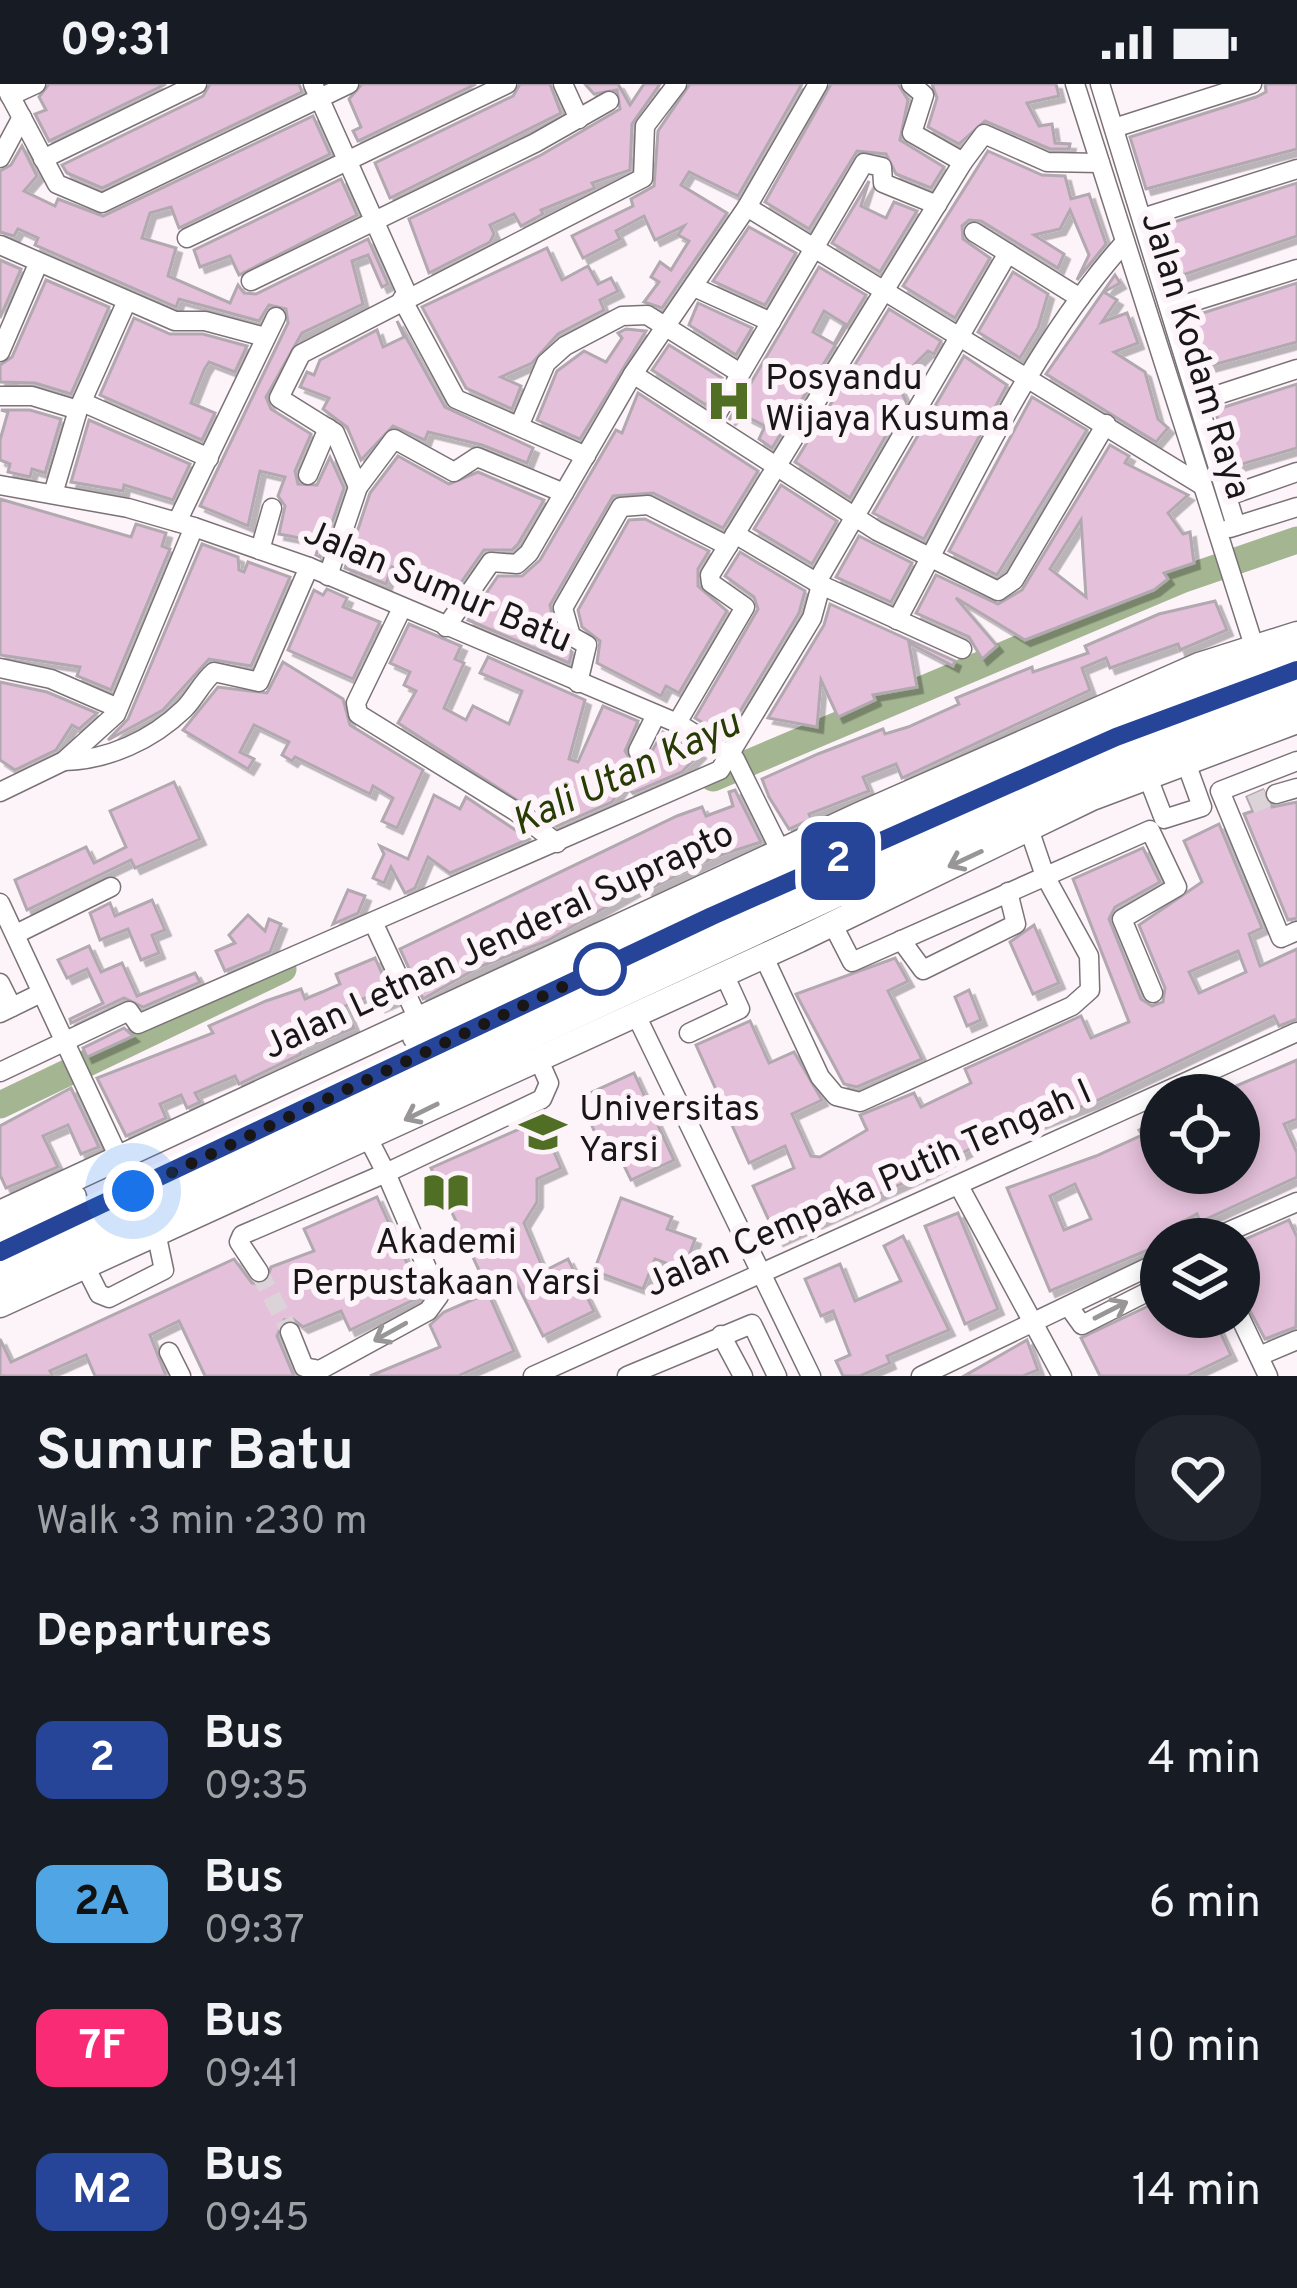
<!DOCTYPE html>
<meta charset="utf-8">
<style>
body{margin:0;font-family:Overpass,sans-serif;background:#20242c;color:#f1f3f6;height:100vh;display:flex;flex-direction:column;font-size:45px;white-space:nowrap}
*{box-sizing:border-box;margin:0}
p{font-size:39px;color:#9ea1a6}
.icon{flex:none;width:66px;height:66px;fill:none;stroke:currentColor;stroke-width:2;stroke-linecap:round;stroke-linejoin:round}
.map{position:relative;height:1292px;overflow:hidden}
.side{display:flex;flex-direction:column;background:#171b24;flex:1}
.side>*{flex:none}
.badge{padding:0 24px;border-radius:18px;font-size:42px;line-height:78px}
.tools{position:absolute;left:1140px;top:990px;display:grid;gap:24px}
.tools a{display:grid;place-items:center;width:120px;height:120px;border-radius:50%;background:#171b24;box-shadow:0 6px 18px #0003;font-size:60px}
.you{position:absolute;width:60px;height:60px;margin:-30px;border:9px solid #fff;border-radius:50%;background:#1a73e8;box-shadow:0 0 0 18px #1a73e833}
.map>.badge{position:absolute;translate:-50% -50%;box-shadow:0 0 0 6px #fff}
h2{padding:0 36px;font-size:45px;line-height:108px}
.round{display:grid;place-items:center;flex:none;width:126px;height:126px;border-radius:48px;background:#20242c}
.summary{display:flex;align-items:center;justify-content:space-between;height:204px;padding:0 36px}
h1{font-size:57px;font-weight:700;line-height:90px}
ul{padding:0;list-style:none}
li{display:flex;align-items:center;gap:36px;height:144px;padding:0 36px}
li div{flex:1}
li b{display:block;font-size:45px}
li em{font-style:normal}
li .badge{min-width:132px;font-weight:700;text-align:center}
.status{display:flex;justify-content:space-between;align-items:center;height:84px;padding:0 60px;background:#171b24;direction:ltr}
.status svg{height:33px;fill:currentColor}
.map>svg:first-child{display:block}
</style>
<div class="status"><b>09:31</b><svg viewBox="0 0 49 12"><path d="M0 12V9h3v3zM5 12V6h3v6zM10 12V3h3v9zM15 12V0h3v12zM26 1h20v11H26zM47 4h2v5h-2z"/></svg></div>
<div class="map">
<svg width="1297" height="1292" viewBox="0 0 1297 1292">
<defs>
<filter id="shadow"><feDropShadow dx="5.5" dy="5.5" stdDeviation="0" flood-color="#0004"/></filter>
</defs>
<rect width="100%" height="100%" fill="#fdf4fa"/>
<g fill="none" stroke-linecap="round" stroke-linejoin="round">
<g stroke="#a3b591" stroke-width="27">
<path d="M713 694 1181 496 1297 456"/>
<path d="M0 1021 283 885"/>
</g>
</g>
<g fill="#e4c0da" stroke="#b1a9af" stroke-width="3" fill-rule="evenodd" filter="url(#shadow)">
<path d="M49 0H166L49 57 35 30 46 26 39 13Z"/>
<path d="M210 0H299L302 8 102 104 67 89 62 81 203 12Z"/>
<path d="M362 0H476L358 57 353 47 361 43 349 15Z"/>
<path d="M520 0H550L561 29 390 114 375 79 513 12Z"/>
<path d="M585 0H618L630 21 644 0H660L632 40 630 86 592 99 595 104 541 126 543 130 521 142 514 130 490 141 494 150 490 158 429 189 409 135 541 71 620 25 617 6 594 10Z"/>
<path d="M690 0H802L738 112 689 88 681 101 727 129 662 224 644 218 659 198 651 193 660 178 671 186 689 157 678 151 684 142 655 156 644 132 616 147 620 155 583 174 572 152 633 122 631 115 654 102 658 47Z"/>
<path d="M831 0H898L908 16 900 56 944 83 931 104 896 90 886 70 857 67 809 145 765 118Z"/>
<path d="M932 0H1056L1059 12 1027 19 1039 42 1052 40 1055 59 1070 60 1069 65H1050L985 37 959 60 928 43 937 14Z"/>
<path d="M1265 0H1297V65L1146 105 1130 53 1256 13 1266 8Z"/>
<path d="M313 32 330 70 179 144 171 123 150 129 142 154 176 164 168 192 230 219 238 201 244 209 256 210 368 155 388 200 382 203 368 171 352 177 363 220 302 249 266 313 271 325 311 350 295 387 298 400 317 401 330 373 344 404 320 473 316 471 320 458 279 450 285 422 278 412 285 393 260 387 248 442 200 422 288 239 286 225 269 221 259 237 179 215 176 223 35 161 38 154 18 145 14 152 0 148V87L11 81 22 62 37 92 24 107 55 122 58 115 103 132Z"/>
<path d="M988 67 1042 91 1065 92 1071 115 1089 110 1106 160 1077 196 1089 171 1070 126 1060 145 1034 151 1064 170 1058 184 981 137 969 136 962 142 963 155 990 174 955 234 903 202Z"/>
<path d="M341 95 357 131 239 191 230 172 200 183 194 166Z"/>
<path d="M869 97 861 122 886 134 894 118 917 127 880 188 832 159Z"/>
<path d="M1297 99V152L1174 194 1158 143Z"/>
<path d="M749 143 796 169 765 221 713 197Z"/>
<path d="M547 164 562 196 588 182 598 200 611 194 618 207 600 216 604 226 558 250 532 279 501 293 521 302 512 325 466 304 422 223Z"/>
<path d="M0 176 21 185 0 234Z"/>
<path d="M819 183 866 211 772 364 759 355 765 342 737 328 729 336ZM824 227 845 240 834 260 813 248Z"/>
<path d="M1013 188 1048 210 1038 244 1020 274 978 248Z"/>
<path d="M1115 191 1120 199 1104 208 1117 216 1102 238 1127 229 1138 259 1114 268 1145 288 1158 335 1168 344 1156 358 1046 290Z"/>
<path d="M46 196 109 223 71 310 35 299 0 298V281L12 273Z"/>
<path d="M1297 199V258L1202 284 1187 234Z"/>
<path d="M698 219 752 244 736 271 689 241Z"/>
<path d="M889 225 941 257 934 270 928 267 914 281 900 305 906 317 850 414 795 378Z"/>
<path d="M134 234 170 250H203L247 262 235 288 209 278 204 286 191 319 215 329 202 356 100 311Z"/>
<path d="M397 237 445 323 533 364 527 379 482 361 428 348 425 356 393 342 361 376 347 343 323 325 329 314 300 303 307 288 314 291 320 276 377 246 383 263 404 253Z"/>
<path d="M626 245 646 247 580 355 537 336 557 287 584 267 606 278 622 254 618 249Z"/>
<path d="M669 261 722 294 706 321 652 286Z"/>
<path d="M964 272 1007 301 924 455 873 429Z"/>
<path d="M1297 300V364L1232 383 1215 326Z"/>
<path d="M638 309 758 387 723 444 653 409 613 412 550 521 558 556 572 568 569 579 468 536 498 492H522L540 476 616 346 622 349Z"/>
<path d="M1032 313 1087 346 997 491 949 467Z"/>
<path d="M1 326H30L61 335 45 389 32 385 30 393 8 388 10 380 0 376V356L8 328Z"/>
<path d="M89 336 190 380 173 416 124 401 123 407 71 398Z"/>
<path d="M1110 361 1129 372 1125 379 1188 411 1168 429 1183 450 1190 448 1194 479 1164 489 1168 495 1154 506 1025 556 956 514 997 562 982 575 969 553 916 529 936 491 998 520 1022 506ZM1081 436 1086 513 1050 485Z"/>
<path d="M398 372 449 400 478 388 544 416 518 460 512 466H484L450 514 429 502 426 510 411 504 416 493 392 483 386 500 345 484 370 409Z"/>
<path d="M781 401 837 437 812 480 754 445Z"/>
<path d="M0 415 131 453 136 440 166 449 162 462 170 465 111 606 77 592 80 583 0 571Z"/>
<path d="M645 435 709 467 698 485V502L727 527 679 609 666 602 661 612 597 579 600 557 582 543 578 526 629 436Z"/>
<path d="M859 452 912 479 891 518 836 493Z"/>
<path d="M202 460 238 473 239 486 244 488 248 478 290 493 251 582 209 575 163 626 108 656 128 635Z"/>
<path d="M740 468 805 507 799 529 727 649 718 648 695 634 758 525 754 513 725 492Z"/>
<path d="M327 505 347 514 343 523 380 538 353 595 288 566 314 506 323 511Z"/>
<path d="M1215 517 1227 546 1180 566 1178 560 1110 584 1106 574 1082 584 1090 606 902 694 896 680 863 693 869 707 809 730 811 735 789 745 769 713 762 695 818 670 883 645 885 650 908 643 959 620 956 614 1032 583 1033 588 1088 569 1085 562 1159 530Z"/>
<path d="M830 520 955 577 953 582 909 559 917 603 873 611 875 616 838 633 821 596 817 643 768 634 824 541Z"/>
<path d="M409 540 461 562 455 575 464 579 444 624 466 636 473 622 509 640 522 607 480 589 488 573 585 616 569 675 578 678 603 622 638 637 625 667 633 679 646 677 663 648 700 669 682 688 633 709 624 700 612 718 557 742 398 639 416 607 404 601 410 588 390 579Z"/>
<path d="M283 578 343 615 350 641 423 686 397 744 382 737 393 714 373 702 370 710 295 673 292 677 282 671 289 658 254 641 240 668 254 675 248 685 183 646 218 603 267 609Z"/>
<path d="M0 598 47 608 97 629 79 645 72 641 56 666 15 686 0 676Z"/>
<path d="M174 698 200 755 135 784 131 776 27 826 15 796 86 763 94 779 126 763 110 727Z"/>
<path d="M735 706 761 758 715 773 647 806 644 801 547 857 479 883 423 915 400 865 677 732 702 723 706 732 733 722 729 708Z"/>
<path d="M1263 706 1272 723 1297 718V834L1288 836 1244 730 1253 727 1247 713Z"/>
<path d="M434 711 460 725 466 713 529 755 450 789 428 773 415 804 405 809 391 783 384 799 373 794 384 770 380 762 408 775Z"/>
<path d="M1219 740 1262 844 1249 850 1260 882 1297 865V935L1279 942 1274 932 1094 1018 1029 1043 1027 1038 1002 1047 930 1087 778 1156 753 1102 794 1084 785 1062 749 1079 696 961 750 937 769 979 794 968 822 1016 792 1030 811 1072 820 1073 867 1046 860 1031 914 1009 921 1023 971 999 965 985 1081 932 1091 954 1129 938 1073 795 1143 764 1160 798 1115 823 1109 835 1141 915 1152 922 1163 918 1165 904 1139 841 1202 798 1184 757ZM1238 867 1246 888 1199 909 1189 888Z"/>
<path d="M348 806 365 812 358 829 333 840Z"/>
<path d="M152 816 165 846 152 851 159 869 141 876 128 845 100 856 90 829 110 819 115 832Z"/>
<path d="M248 831 265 847 269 835 281 840 270 868 225 887 216 867 235 859 229 851Z"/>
<path d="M1034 841 1059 899 1033 910 1010 858Z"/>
<path d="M89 862 101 888 122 879 137 912 195 889 200 898 143 923 124 914 71 939 70 935 103 919 87 885 67 894 58 876Z"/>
<path d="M375 874 394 916 380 922 375 910 345 922 354 944 299 966 301 970 239 1000 235 992 195 1009 200 1018 187 1024 181 1011 160 1020 166 1034 126 1052 97 994 213 949 209 942 266 917 301 905 305 915 322 908 340 900 336 890Z"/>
<path d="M895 874 908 897 888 907 922 975 857 1003 844 1000 796 910Z"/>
<path d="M969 906 981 936 967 942 955 913Z"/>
<path d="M124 944 133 952 87 973 83 964Z"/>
<path d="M1297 976V1035L1284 1040 1297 1069V1093L1200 1138 1197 1130 1167 1146 1170 1152 1148 1166 1050 1207 1007 1104 1096 1072 1142 1051 1139 1046 1161 1035V1089H1239V1011H1215ZM1075 1100 1091 1135 1064 1146 1050 1112Z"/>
<path d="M634 989 674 1076 631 1096 616 1065 605 1070 579 1014Z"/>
<path d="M71 1004 99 1063 81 1070 68 1041 43 1052 58 1083 6 1104 0 1091V1042Z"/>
<path d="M540 1036 561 1084 537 1095V1118L524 1139 544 1187 568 1175 594 1227 543 1252 511 1188 485 1199 431 1084Z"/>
<path d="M377 1113 422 1212 350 1246 341 1227 303 1243 293 1235 284 1236 277 1252 294 1292H205L179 1237 150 1251 166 1292H95L86 1271 50 1287 53 1292H0V1255L11 1278 234 1175 252 1199 265 1200 271 1183 314 1167 304 1145Z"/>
<path d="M621 1114 672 1133 667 1145 695 1155 684 1186 655 1175 643 1205 594 1187Z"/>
<path d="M958 1129 998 1225 965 1240 925 1142Z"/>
<path d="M1289 1136 1297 1153 1296 1243 1265 1255 1239 1206V1158Z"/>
<path d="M903 1152 949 1246 887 1272 890 1279 860 1292H843L836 1277 850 1271 833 1227 821 1232 805 1195 840 1180 855 1217 901 1197 884 1162Z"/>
<path d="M488 1209 514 1267 458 1292H370L440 1263 430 1241 444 1228Z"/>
<path d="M1161 1216V1233H1213L1231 1271 1187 1292H1100L1081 1254Z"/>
<path d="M1027 1256 1038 1286 1023 1292H964Z"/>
</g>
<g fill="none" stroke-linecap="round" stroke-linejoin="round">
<g stroke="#dbd3d8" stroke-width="18" stroke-dasharray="18 9" stroke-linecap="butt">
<path d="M1251 721 1276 710"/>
<path d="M259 1188 290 1248"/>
</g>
<g stroke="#7a7277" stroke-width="21">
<g id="minor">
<path d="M4 0 57 100 102 119 349 0"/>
<path d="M313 0 408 212"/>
<path d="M563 0 579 35"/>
<path d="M911 0 924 11 912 49 963 78 984 50 1047 78 1100 79"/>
<path d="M1075 0 1254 562"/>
<path d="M1100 0 1236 442"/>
<path d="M10 12 36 0"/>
<path d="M1114 44 1252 0"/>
<path d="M0 74 22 33"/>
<path d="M43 75 197 0"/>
<path d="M747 123 1200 400"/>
<path d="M1142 134 1297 85"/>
<path d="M974 148 1080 214"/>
<path d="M187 154 507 0"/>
<path d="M0 161 175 237H205L265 253"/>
<path d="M251 197 535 59 609 17"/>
<path d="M694 203 771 238"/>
<path d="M402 215 456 315 586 372"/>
<path d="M1170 225 1297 185"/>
<path d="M0 268 38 180"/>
<path d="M633 290 877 447 998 507 1014 496 1106 340"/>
<path d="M0 312H32L78 326"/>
<path d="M1199 317 1297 285"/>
<path d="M82 318 209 374"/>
<path d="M520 340 546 279 565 262 622 232 647 231 740 289"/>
<path d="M711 340 864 79 882 83 883 99 937 121"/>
<path d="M308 391 328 344"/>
<path d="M0 401 128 424 194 443 309 483 677 639 735 675 781 768"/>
<path d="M358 403 335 349 279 314 301 270 643 94 645 42 677 0"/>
<path d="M53 410 78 326 126 219"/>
<path d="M1228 412 1297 388"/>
<path d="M177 438 276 233"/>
<path d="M1230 444 1297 423"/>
<path d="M735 450 821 501 962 565"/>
<path d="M260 466 272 424"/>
<path d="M328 492 358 403 394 355 454 388 477 373 564 409"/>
<path d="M818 496 1008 169"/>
<path d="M402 524 356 619 358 630 515 727 557 759"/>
<path d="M897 536C966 410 1028 266 1125 158"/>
<path d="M446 543 491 478 517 480 529 469 633 290 747 123 818 0"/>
<path d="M0 584 51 595 118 624"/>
<path d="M578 599 587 561 571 552 563 524 621 423 648 421 728 462"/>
<path d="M677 639 745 523 711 499 710 491 963 78"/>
<path d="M638 667 656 631"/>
<path d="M64 677C108 676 152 656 184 625 195 614 202 598 214 588L259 598 309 483"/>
<path d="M1297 677 1220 707 1281 854 1297 847"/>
<path d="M1147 691 1164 735 1202 723 1185 676"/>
<path d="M0 708 64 677 116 630 194 443"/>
<path d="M1276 710 1297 704"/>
<path d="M0 819 119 1074"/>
<path d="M832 839 852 878 1150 746 1177 803 1122 835 1153 909"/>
<path d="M374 840 418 935"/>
<path d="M16 850 111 803"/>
<path d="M901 856 923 886 1016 840 1008 808"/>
<path d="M763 871 820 993 836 1012 860 1018 1072 922 1090 906 1089 872 1045 792 1029 745"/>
<path d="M0 899 12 923"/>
<path d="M0 929 41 909"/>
<path d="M636 931 811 1292"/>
<path d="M689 949 740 925 724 890"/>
<path d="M0 988 129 927 138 940 720 686 812 534 821 501"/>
<path d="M368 1054 386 1089 542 1015 549 999 538 974"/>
<path d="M206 1073 552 907 998 706"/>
<path d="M959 1102 1062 1292"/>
<path d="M1211 1155 1297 1118"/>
<path d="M0 1168 61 1140"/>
<path d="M0 1183 1120 662 1297 598"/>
<path d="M86 1184 99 1210 109 1214 164 1186 157 1153"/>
<path d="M259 1188 239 1158 242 1151 386 1089 439 1212 428 1227 320 1286 304 1283 290 1248"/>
<path d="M1069 1223 1082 1241 1161 1201"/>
<path d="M1239 1231 1268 1292"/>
<path d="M721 1251 743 1292"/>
<path d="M169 1268 181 1292"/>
<path d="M1259 1272 1297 1256"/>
<path d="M533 1292 1297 948"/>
<path d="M627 1292 752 1240 777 1292"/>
<path d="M921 1292 1161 1177"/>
</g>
</g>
<g stroke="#7a7277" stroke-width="27">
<g id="major">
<path d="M415 953 1109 640 1195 604 1297 572"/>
<path d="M0 1129 859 731 1199 581 1297 550"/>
<path d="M0 1148 74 1113"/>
<path d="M0 1199 981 744 1143 673 1297 617"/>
<path d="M0 1221 799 856 1092 714 1297 637"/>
</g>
</g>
<use href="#minor" stroke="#fff" stroke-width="18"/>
<use href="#major" stroke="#fff" stroke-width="24"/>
</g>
<defs><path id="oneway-shaft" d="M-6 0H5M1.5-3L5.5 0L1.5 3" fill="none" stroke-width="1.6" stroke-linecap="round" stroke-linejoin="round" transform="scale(3)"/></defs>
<g stroke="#989697">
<use href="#oneway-shaft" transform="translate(965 775) rotate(155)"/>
<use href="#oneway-shaft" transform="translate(421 1028) rotate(154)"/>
<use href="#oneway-shaft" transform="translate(1111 1226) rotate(-27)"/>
<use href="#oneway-shaft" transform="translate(390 1248) rotate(151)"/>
</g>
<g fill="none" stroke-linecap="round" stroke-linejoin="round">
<g stroke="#fff" stroke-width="27">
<path id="line" d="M0 1168 712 832 1116 653 1297 586"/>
</g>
<use href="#line" stroke="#264598" stroke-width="18"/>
<path stroke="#191618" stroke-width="12" stroke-dasharray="0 21.6" d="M133 1107 600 885"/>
</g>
<defs>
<g id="hospital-bare" transform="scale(3.6)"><path d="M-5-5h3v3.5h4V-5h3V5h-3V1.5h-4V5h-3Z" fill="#506f24" stroke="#fdf4fa" stroke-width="2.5" paint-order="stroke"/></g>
<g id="university-bare" transform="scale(3.6)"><path d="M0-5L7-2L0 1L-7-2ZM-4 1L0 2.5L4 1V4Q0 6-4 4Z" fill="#506f24" stroke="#fdf4fa" stroke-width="2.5" paint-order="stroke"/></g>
<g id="library-bare" transform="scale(3.6)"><path d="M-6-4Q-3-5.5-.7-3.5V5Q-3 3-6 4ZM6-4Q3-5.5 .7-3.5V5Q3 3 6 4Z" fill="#506f24" stroke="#fdf4fa" stroke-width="2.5" paint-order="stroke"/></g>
</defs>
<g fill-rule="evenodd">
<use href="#hospital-bare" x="729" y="317"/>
<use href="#university-bare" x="543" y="1048"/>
<use href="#library-bare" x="446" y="1108"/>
</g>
<circle fill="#fff" stroke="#264598" stroke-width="6" cx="600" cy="885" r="24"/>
<g text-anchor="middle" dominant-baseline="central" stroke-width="12" stroke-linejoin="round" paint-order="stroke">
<g font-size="36" fill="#191618" stroke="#fdf4fa">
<text transform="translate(1194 272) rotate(73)">Jalan Kodam Raya</text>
<text transform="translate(437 504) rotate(23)">Jalan Sumur Batu</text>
<text transform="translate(499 858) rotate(-25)">Jalan Letnan Jenderal Suprapto</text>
<text transform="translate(869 1106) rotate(-24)">Jalan Cempaka Putih Tengah I</text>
</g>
<g font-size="36" fill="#191618" stroke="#fdf4fa" text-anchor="start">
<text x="765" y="296">Posyandu<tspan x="765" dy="41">Wijaya Kusuma</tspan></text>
<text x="579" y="1027">Universitas<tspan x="579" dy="41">Yarsi</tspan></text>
<text x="446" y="1160" text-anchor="middle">Akademi<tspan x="446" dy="41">Perpustakaan Yarsi</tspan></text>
</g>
<g font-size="39" font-style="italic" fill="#273c02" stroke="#fdf4fa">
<text transform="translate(627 691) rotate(-25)">Kali Utan Kayu</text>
</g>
</g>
</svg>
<div class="tools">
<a><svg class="icon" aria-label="locate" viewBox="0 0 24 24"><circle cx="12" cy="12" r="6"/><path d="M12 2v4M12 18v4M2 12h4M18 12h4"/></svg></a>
<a><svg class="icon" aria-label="layers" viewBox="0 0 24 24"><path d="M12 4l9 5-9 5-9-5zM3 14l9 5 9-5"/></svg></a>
</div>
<div class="you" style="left:133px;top:1107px"></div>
<b class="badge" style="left:838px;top:777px;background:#264598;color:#fff">2</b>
</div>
<section class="side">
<div class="summary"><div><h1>Sumur Batu</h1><p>Walk · 3 min · 230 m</p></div><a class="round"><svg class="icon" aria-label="heart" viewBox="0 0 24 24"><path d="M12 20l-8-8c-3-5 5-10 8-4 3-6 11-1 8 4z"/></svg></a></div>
<h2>Departures</h2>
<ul>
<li><span class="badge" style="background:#264598;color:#fff">2</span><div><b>Bus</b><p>09:35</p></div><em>4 min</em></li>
<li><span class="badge" style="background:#50a6e4;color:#111">2A</span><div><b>Bus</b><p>09:37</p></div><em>6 min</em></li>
<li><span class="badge" style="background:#fa2b75;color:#fff">7F</span><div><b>Bus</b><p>09:41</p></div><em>10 min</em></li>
<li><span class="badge" style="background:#264598;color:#fff">M2</span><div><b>Bus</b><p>09:45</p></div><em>14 min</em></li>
</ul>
</section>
